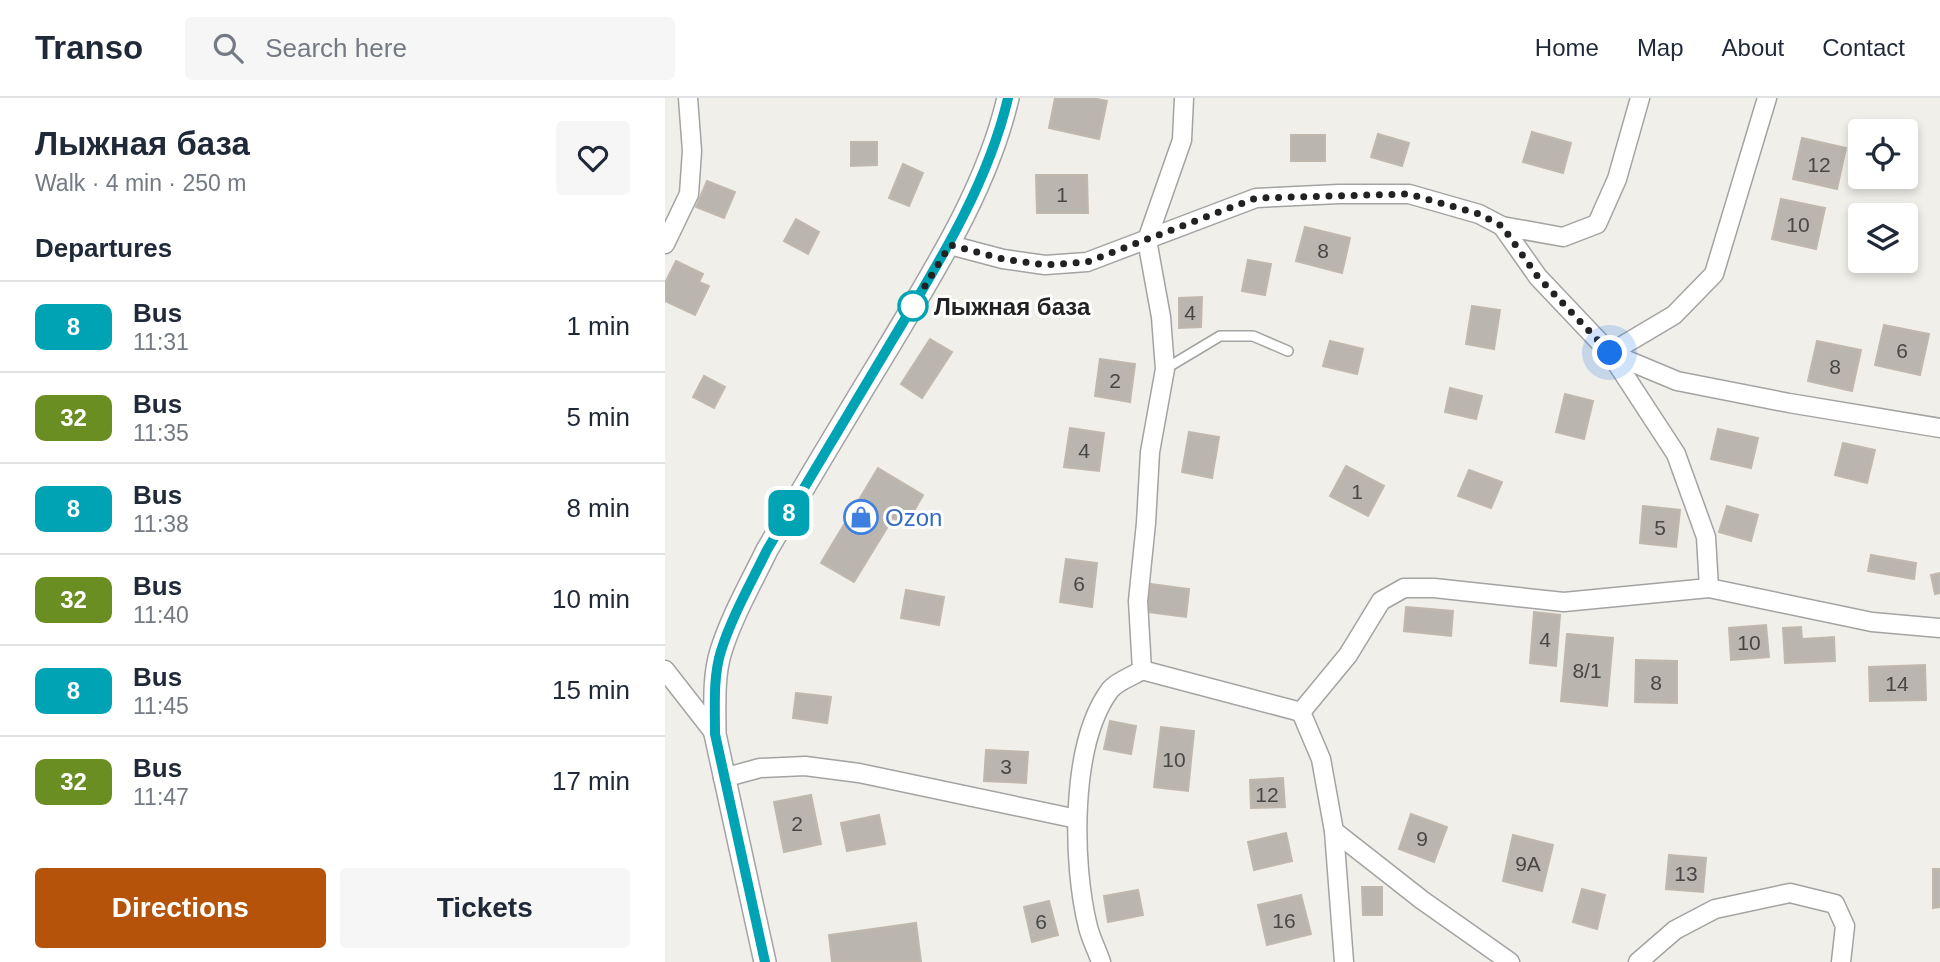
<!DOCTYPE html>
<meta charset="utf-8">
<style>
body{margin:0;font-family:Helvetica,sans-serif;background:#f6f6f7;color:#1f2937;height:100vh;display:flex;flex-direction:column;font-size:26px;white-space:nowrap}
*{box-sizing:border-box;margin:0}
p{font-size:23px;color:#747a83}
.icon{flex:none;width:38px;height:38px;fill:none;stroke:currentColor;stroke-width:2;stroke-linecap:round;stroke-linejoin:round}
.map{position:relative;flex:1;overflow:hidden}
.panel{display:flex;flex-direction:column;background:#fff;width:665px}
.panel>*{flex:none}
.badge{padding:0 14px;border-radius:10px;font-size:24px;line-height:46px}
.controls{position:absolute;left:1183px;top:21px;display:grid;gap:14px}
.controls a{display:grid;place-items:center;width:70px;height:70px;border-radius:7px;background:#fff;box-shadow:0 4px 10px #0003;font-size:35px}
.you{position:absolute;width:35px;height:35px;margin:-18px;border:5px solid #fff;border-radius:50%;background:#1a73e8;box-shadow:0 0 0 10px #1a73e833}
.map>.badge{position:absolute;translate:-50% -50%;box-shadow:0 0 0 4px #fff}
h2{padding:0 35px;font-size:26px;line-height:63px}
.round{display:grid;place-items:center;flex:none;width:74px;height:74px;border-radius:7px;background:#f6f6f7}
.head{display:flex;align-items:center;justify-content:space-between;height:119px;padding:0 35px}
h1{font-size:33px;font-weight:700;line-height:52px}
.primary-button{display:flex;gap:14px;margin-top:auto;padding:14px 35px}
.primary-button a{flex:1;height:80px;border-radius:7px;background:#b45309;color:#fff;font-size:28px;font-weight:700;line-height:80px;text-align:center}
.primary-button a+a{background:#f6f6f7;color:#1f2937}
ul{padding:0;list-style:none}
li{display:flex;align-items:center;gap:21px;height:91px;padding:0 35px;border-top:2px solid #e0e1e3}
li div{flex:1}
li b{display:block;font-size:26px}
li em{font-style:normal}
li .badge{min-width:77px;font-weight:700;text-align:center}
header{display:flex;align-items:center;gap:42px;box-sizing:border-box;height:98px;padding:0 35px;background:#fff;border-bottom:2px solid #e0e1e3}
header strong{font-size:33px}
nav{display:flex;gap:38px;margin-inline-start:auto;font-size:24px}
.search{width:490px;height:63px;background:#f6f6f7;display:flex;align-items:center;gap:18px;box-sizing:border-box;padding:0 24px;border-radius:7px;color:#747a83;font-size:26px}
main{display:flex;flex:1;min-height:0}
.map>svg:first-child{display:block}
</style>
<header>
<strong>Transo</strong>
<div class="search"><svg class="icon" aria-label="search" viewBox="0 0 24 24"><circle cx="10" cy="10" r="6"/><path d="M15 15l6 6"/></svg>Search here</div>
<nav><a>Home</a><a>Map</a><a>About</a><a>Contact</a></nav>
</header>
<main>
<section class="panel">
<div class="head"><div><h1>Лыжная база</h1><p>Walk · 4 min · 250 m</p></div><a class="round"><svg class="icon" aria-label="heart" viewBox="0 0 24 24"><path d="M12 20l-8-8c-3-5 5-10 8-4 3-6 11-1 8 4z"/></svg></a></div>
<h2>Departures</h2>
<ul>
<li><span class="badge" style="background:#00a3b4;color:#fff">8</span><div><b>Bus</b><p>11:31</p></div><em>1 min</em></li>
<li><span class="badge" style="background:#6b8e23;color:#fff">32</span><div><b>Bus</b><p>11:35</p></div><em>5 min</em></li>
<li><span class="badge" style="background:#00a3b4;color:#fff">8</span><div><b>Bus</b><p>11:38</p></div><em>8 min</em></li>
<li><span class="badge" style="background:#6b8e23;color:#fff">32</span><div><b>Bus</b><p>11:40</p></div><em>10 min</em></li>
<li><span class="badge" style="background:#00a3b4;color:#fff">8</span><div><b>Bus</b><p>11:45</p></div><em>15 min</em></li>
<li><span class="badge" style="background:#6b8e23;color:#fff">32</span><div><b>Bus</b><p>11:47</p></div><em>17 min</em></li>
</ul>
<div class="primary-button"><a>Directions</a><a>Tickets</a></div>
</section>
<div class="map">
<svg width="1275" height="864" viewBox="0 0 1275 864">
<rect width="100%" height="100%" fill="#f1efea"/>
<g fill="#bab5af" stroke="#c1b8ad" stroke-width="2">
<path d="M390 0H427L442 3 434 41 384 30Z"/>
<path d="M867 34 906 45 898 75 858 64Z"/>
<path d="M713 36 744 45 737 68 706 59Z"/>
<rect x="626" y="37" width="34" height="26"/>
<path d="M1137 40 1181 50 1172 91 1128 81Z"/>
<path d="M186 44H212V67L186 68Z"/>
<path d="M238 66 258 75 244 108 224 100Z"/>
<path d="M371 77H422L423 115H372Z"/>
<path d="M42 83 70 94 59 120 31 109Z"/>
<path d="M1116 101 1160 110 1151 151 1107 141Z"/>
<path d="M131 121 154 134 143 156 119 143Z"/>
<path d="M640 129 685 140 677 175 631 163Z"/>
<path d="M583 162 606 166 600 197 577 193Z"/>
<path d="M11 163 38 176 34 184 44 188 30 217 0 203V185Z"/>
<path d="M537 199 536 229 514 230V200Z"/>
<path d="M807 208 835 212 829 251 801 246Z"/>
<path d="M1219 227 1264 236 1255 277 1210 267Z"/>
<path d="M265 241 287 254 257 300 236 286Z"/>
<path d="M665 243 698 251 692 276 658 268Z"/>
<path d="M1152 243 1196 252 1187 293 1143 283Z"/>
<path d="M435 261 470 266 465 304 430 298Z"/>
<path d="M39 278 60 289 49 310 28 299Z"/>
<path d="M785 290 817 298 811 321 780 314Z"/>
<path d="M900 296 928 303 919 341 891 334Z"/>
<path d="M405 330 439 335 434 373 399 369Z"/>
<path d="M1053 331 1093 340 1086 370 1046 361Z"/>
<path d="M524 334 554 339 547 380 517 374Z"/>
<path d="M1178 345 1210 352 1202 385 1170 377Z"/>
<path d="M681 368 719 388 703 418 665 398Z"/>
<path d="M213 370 258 397 241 427 228 420 189 484 156 465Z"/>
<path d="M804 372 837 384 826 410 793 398Z"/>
<path d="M978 408 1015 412 1011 449 975 445Z"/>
<path d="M1062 408 1093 417 1086 443 1054 434Z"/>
<path d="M1206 457 1251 465 1249 481 1203 473Z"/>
<path d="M401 461 432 465 427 509 395 504Z"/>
<path d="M1275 475V495L1270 496 1266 477Z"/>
<path d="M486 486 524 491 521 519 482 514Z"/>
<path d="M241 492 279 499 274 527 236 520Z"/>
<path d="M741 509 788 513 786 538 739 533Z"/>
<path d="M869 514 895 517 891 568 865 565Z"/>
<path d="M1101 527 1104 559 1066 562 1064 530Z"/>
<path d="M1136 529 1137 541 1169 539 1170 563 1120 565 1118 530Z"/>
<path d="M902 536 948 540 942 608 896 603Z"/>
<path d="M971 562 1012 563V605L970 604Z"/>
<path d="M1260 567 1261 602 1205 603 1204 569Z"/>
<path d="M131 595 166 599 162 625 128 620Z"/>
<path d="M445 623 471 628 466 656 439 651Z"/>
<path d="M496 629 529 633 523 693 489 689Z"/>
<path d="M321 652 363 654 361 685 319 683Z"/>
<path d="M618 680 620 709 586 710 585 682Z"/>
<path d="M146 697 156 746 119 754 109 704Z"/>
<path d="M746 716 782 729 769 764 734 751Z"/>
<path d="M214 717 220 746 182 753 176 725Z"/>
<path d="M621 735 627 763 589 772 583 744Z"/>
<path d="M848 737 888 747 877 793 838 783Z"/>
<path d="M1004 757 1041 760 1038 794 1001 791Z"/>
<path d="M1268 771H1275V809L1268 810Z"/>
<path d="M697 789H717V817H698Z"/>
<path d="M917 791 940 797 932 831 908 824Z"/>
<path d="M473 792 478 817 443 824 439 798Z"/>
<path d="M636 797 646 836 602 847 593 807Z"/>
<path d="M384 803 393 837 367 844 359 809Z"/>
<path d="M251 825 256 864H167L164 837Z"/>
</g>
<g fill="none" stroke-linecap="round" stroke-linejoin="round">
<g stroke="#a3a3a3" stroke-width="12">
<path id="service" d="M500 271 555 238H588L623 253"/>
</g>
<g stroke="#a3a3a3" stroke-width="21">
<g id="minor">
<path d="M837 128 873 179 945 255 1012 283 1124 305 1275 330"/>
<path d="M0 146 24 96 27 53 23 0"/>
<path d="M285 147 338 161 380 167 422 164 591 100 674 96H744L814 116 837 128 898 139 932 126 952 81 975 0"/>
<path d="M1044 490 1041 439 1011 356 945 255 1009 217 1049 176 1102 0"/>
<path d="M0 572 50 636"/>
<path d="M477 572 473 503 481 425 485 354 500 271 496 219 482 142 517 42 519 0"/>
<path d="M477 572 636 614"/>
<path d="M636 614 683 557 716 503 739 490H769L899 504 1044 490 1207 524 1275 530"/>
<path d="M636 614 656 661 669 733 679 864"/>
<path d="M58 680 95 670 140 668 194 675 412 721"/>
<path d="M669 733 757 802 845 864"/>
<path d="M436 864C432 852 426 841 423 829 407 765 405 646 445 592 452 583 468 578 477 572"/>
<path d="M973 864 1010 832 1050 811 1125 795 1170 806 1180 828 1176 864"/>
</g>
</g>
<g stroke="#a3a3a3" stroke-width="24">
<path id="tertiary" d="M100 864 50 636C50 609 48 578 56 553 67 518 86 485 102 452 142 384 182 317 223 250 270 171 322 90 343 0"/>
</g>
<use href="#service" stroke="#fff" stroke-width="9"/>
<use href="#minor" stroke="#fff" stroke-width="18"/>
<use href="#tertiary" stroke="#fff" stroke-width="21"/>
</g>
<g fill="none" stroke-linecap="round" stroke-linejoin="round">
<g stroke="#fff" stroke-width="16">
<path id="line" d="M100 864 50 636C50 609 48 578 56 553 67 518 86 485 102 452 144 381 186 311 228 241 273 166 323 86 343 0"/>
</g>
<use href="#line" stroke="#00a3b4" stroke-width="10"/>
<path stroke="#222" stroke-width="7" stroke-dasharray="0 12.6" d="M248 208 244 214 285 147 338 161 380 167 422 164 591 100 744 96 814 116 837 128 873 179 945 255"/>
</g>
<defs>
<g id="shop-ring" transform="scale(1.75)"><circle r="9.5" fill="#fff" stroke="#3f7fe0" stroke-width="1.5"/><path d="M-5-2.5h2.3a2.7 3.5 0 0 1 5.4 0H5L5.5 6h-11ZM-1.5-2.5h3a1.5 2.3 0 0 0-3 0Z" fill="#3f7fe0"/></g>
</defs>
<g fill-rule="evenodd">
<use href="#shop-ring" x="196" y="419"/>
</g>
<circle fill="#fff" stroke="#00a3b4" stroke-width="3.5" cx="248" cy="208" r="14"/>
<g text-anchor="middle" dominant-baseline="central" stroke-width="6" stroke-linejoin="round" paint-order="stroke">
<g font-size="21" fill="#484745">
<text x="1154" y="66">12</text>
<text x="397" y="96">1</text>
<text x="1133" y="126">10</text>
<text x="658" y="152">8</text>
<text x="525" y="214">4</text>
<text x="1237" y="252">6</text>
<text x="1170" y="268">8</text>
<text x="450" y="282">2</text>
<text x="419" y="352">4</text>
<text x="692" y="393">1</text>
<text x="995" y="429">5</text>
<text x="414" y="485">6</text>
<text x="880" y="541">4</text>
<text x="1084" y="544">10</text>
<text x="922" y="572">8/1</text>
<text x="991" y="584">8</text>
<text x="1232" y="585">14</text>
<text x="509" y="661">10</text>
<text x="341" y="668">3</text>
<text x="602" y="696">12</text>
<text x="132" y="725">2</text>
<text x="757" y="740">9</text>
<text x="863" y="765">9А</text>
<text x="1021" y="775">13</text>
<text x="619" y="822">16</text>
<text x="376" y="823">6</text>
</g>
<g font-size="24" font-weight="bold" fill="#222" stroke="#fff" text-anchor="start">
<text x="269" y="208">Лыжная база</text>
</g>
<g font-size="24" fill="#366cbe" stroke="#fff" text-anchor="start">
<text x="220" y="419">Ozon</text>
</g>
</g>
</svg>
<div class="controls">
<a><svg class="icon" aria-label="locate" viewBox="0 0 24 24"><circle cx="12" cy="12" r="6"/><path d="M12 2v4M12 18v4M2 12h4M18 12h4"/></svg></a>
<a><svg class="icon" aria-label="layers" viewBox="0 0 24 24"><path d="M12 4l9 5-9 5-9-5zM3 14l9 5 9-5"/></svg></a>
</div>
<div class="you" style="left:945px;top:255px"></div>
<b class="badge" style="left:124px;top:415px;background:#00a3b4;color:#fff">8</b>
</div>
</main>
